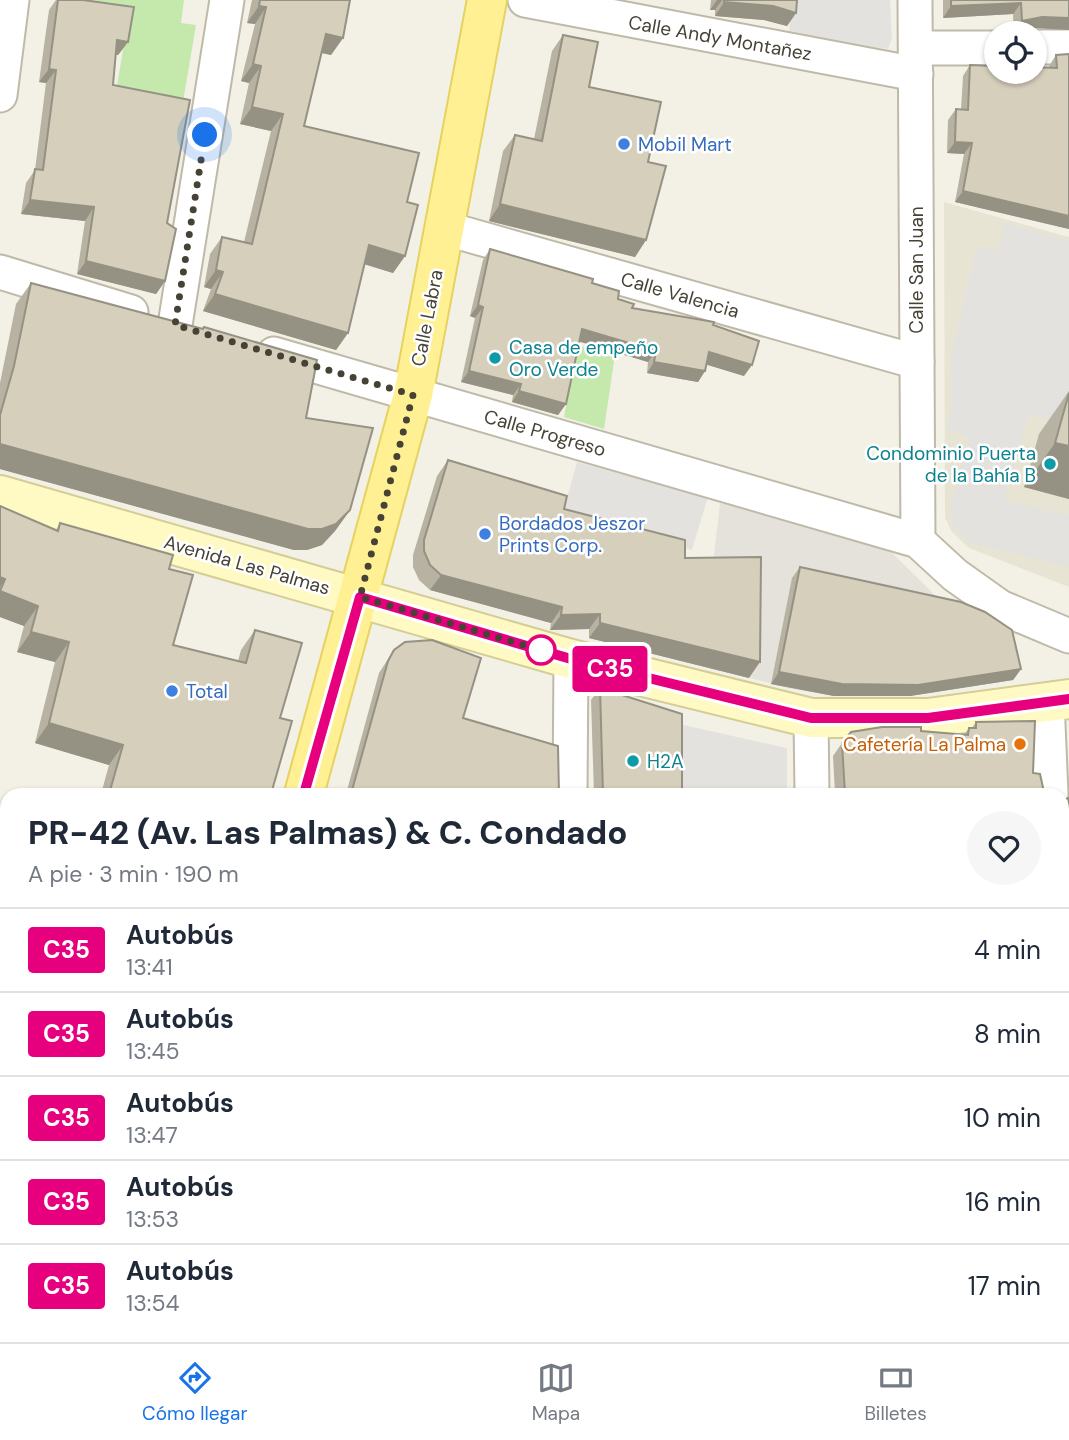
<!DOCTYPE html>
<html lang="es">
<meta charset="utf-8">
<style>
body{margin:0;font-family:"DM Sans",sans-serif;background:#f6f6f7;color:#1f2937;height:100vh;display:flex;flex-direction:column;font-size:26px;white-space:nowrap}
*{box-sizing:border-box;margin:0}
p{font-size:23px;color:#747a83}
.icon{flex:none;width:38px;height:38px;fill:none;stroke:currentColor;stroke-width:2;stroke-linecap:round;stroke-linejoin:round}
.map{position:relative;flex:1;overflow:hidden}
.sheet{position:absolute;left:0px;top:788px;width:1069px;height:555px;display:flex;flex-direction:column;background:#fff;border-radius:21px 21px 0 0;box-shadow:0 2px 5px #0004}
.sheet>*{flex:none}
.badge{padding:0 14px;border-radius:5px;font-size:24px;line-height:46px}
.tools{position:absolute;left:984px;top:21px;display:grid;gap:14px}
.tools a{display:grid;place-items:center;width:63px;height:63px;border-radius:50%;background:#fff;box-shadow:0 2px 5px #0004;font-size:35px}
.you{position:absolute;width:35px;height:35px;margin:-18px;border:5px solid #fff;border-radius:50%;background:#1a73e8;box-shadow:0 0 0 10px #1a73e833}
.map>.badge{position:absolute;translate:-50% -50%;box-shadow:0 0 0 4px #fff}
.round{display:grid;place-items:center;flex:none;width:74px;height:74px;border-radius:37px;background:#f6f6f7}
.head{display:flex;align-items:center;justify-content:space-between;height:119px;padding:0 28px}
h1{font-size:33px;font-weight:800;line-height:52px}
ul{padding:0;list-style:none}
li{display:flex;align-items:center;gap:21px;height:84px;padding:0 28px;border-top:2px solid #e0e1e3}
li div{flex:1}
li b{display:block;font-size:26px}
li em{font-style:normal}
li .badge{min-width:77px;font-weight:700;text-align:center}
.menu{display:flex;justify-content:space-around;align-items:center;height:98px;border-top:2px solid #e0e1e3;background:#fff;font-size:19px;color:#747a83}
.menu a{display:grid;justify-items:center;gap:4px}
.menu .selected{color:#1a73e8}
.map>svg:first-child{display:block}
</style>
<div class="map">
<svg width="1069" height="1342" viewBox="0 0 1069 1342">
<rect width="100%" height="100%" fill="#f3f1e6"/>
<path fill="#e7e4d4" d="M944 202 1069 237V587L969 548 952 532 945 518Z"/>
<path fill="#e5e2db" d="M720 503 884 545 953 613 1019 669 1013 680 834 696 787 688 712 668V573Z"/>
<g fill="#c5e8ad">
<path d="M60 0H184L181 23 196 25 181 114 114 103 129 15Z"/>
<path d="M577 345 615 355 604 429 564 417Z"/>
</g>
<g fill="#e4e2de">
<path d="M785 0H890L892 38 888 49 789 35 791 1Z"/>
<path d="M1005 223 1069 241V424L1029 414 1004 500 1069 516V567L971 543 954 528 950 507 970 437 947 429 952 404 950 360 977 247 997 251Z"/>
<path d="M577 462 708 497 692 550 563 513Z"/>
<path d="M679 724 787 748V794H678Z"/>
</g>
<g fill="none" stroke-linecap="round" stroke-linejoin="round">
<g stroke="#bfbaa8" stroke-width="37">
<g id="street">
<path d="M525 0 916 74"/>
<path d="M915 0 918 541"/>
<path d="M1034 47H1069"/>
<path d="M916 48H996"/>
<path d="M0 95 12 0"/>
<path d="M444 228 917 362"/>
<path d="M0 272 131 312"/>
<path d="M175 325 227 0"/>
<path d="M274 354 918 541 955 575 1000 607 1069 636"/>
<path d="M1047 701 1051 794"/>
<path d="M811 718 812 794"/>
<path d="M570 794 571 659"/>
<path d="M0 827 7 829"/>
<path d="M1062 1034 1069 1188"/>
<path d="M347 1335 369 1342"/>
<path d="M814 1335V1342"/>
<path d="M535 1342 536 1335"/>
</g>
</g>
<g stroke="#d4cd95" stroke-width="42">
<path id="secondary" d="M0 495 571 659 811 718H928L1069 699"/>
</g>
<g stroke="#e6d261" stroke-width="42">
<g id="primary">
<path d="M304 794 413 395 487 0"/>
<path d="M152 1342 154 1335"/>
</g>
</g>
<use href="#street" stroke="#fff" stroke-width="33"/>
<use href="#secondary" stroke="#fffac4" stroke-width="38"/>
<use href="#primary" stroke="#fff193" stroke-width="38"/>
</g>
<g fill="#b7b2a1">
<path d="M56 0H83L128 42 118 55H116L113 85 167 223 165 281 156 294 77 274 85 221 21 214 26 183 35 170 46 83 39 82 49 10Z"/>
<path d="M252 0H350L343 38 331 55 321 53 304 126 407 202 405 256 393 273 365 264 348 333 336 350 203 311 211 289 204 287 210 254 222 237 244 242 271 131 240 124 249 83 241 81 255 24 247 23Z"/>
<path d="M711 0H797L796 13 787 26 764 20 715 16V10H710Z"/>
<path d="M943 0H1069L1034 28 1014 32 1013 14 943 18Z"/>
<path d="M563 35 589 87 648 162 646 240 635 257 489 221 503 151 515 135 534 139 552 51Z"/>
<path d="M1069 54V229L955 202 964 154 947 153 948 120 956 109 961 110 963 76 970 65 1049 68V66L1056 55Z"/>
<path d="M490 249 592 283 632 308 713 325 744 376 706 364 705 371 698 382 647 373 648 362 580 341 566 404 558 415 512 402 513 395 461 382 475 318 470 316 483 260Z"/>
<path d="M31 283 203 329 204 327 306 418 350 510 335 531 322 545 307 550H294L0 469V383L16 304Z"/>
<path d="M1069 391V499L1024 487 1039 434Z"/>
<path d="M448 460 564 509 685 558 749 678 589 638V629L550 630 551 623 430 590 419 580 413 567V555L437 476Z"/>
<path d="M0 506 56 530 60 523 169 569 173 645 238 661 241 650 255 630 280 718 271 794H101L109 765 35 743 55 662 17 652 24 626 0 617Z"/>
<path d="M800 567 1021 669 1013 680 910 696H834L771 684 792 578Z"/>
<path d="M394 650 463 718 559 794H346L379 673Z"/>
<path d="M600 688 682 794H594L591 700Z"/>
<path d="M976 722 1033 773 1044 792 1049 794H835L833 756 842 743 921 731 964 735 969 728H972Z"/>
<path d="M569 1335H801V1342H567Z"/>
<rect x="853" y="1335" width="71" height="7"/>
<rect x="955" y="1335" width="87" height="7"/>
</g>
<g fill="#959183">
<path d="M717 0H722L715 10H710Z"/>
<path d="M724 2 773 6 796 13 787 26 764 20 715 16Z"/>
<path d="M1021 3 1013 14 943 18 951 6Z"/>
<path d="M259 6 266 7 255 24 247 23Z"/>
<path d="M1042 17 1069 18V30L1034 28 1014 32 1022 21Z"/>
<path d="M326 34 343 38 331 55 314 51Z"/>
<path d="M117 40 128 42 118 55 108 54Z"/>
<path d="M253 64 261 66 249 83 241 81Z"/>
<path d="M49 69 56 70 46 83 39 82Z"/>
<path d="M252 107 283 114 271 131 240 124Z"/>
<path d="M955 142 972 143 964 154 947 153Z"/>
<path d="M963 191 1069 216V229L955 202Z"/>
<path d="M30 200 94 207 85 221 21 214Z"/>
<path d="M500 204 646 240 635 257 489 221Z"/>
<path d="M369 245 405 256 393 273 357 262Z"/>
<path d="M86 261 165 281 156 294 77 274Z"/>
<path d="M216 270 223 272 211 289 204 287Z"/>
<path d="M215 294 348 333 336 350 203 311Z"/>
<path d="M478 305 483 307 475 318 470 316Z"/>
<path d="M582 329 656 351 648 362 574 340Z"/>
<path d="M709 352 752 365 744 376 701 363Z"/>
<path d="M654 362 705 371 698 382 647 373Z"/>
<path d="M469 371 521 384 513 395 461 382Z"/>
<path d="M519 391 566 404 558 415 512 402Z"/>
<path d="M1055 443 1069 446V499L1024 487Z"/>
<path d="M0 444 350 510 335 531 322 545 307 550H294L0 469Z"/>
<path d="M441 575 562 607 551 623 430 590Z"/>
<path d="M0 577 5 579 0 587Z"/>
<path d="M0 591 38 606 24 626 0 617Z"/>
<path d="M600 614 589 629 550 630 561 615Z"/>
<path d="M600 623 760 662 749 678 589 638Z"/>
<path d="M31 632 69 642 55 662 17 652Z"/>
<path d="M1021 669 1013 680 910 696H834L771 684 779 672Z"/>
<path d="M49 723 123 745 109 765 35 743Z"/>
<rect x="1062" y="806" width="7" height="13"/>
<rect x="1062" y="1302" width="7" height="13"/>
<path d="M436 1335H521L516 1342H459Z"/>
</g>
<g fill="#d5cfbb" stroke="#959183" stroke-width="2">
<path d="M58 0H83L134 7 128 42 117 40 113 85 190 100 167 223 176 229 165 281 86 261 94 207 30 200 35 169 43 170 56 70 49 69Z"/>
<path d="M260 0H350L343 38 326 34 304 126 419 153 407 202 418 205 405 256 369 245 348 333 215 294 223 272 216 270 222 237 252 244 283 114 252 107 261 66 253 64 266 7 259 6Z"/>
<path d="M724 0H797L796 13 773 6 724 2Z"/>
<path d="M951 0H1069V18L1042 17 1022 21 1021 3 951 6Z"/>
<path d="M563 35 598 42 589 87 661 102 648 162 666 166 646 240 500 204 515 135 542 141Z"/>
<path d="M1069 54V216L963 191 972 143 955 142 956 109 968 110 970 65 996 66V72H1034V67L1057 68 1056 55Z"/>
<path d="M490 249 593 279 592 283 619 291 618 299 634 304 632 308 714 322 713 325 759 341 752 365 709 352 705 371 654 362 656 351 582 329 566 404 519 391 521 384 469 371 483 307 478 305Z"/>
<path d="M31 283 203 329 204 327 317 360 306 418 373 428 350 510 336 524 322 529H308L0 444V415L14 366Z"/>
<path d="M1069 393V446L1055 443Z"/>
<path d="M448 460 567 496 564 509 685 540V558L761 557 760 662 600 623V614L561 615 562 607 441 575 430 565 424 551V540Z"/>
<path d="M0 506 58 531 60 523 173 555 169 569 193 575 173 645 246 663 255 630 302 643 280 718 292 721 271 794H109L123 745 49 723 69 642 31 632 38 606 0 591 5 579 0 577Z"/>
<path d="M800 567 961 602 985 612 1012 630 1021 669 918 685 842 684 779 672Z"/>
<path d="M432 640 481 658 463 718 558 746 559 794H351L388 661 394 650 405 642Z"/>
<path d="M600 688 682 714V794H603Z"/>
<path d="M1035 721 1033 773 1040 774 1044 792 1049 794H845L842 743 851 732 882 727H921V731L968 735 969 728H976V722Z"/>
<path d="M1069 798V806H1062V800Z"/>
<path d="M0 969 7 971V1335H118L116 1342H0Z"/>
<path d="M1062 1186 1069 1192V1302H1062Z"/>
<path d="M575 1335H801V1342H573Z"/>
<path d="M862 1335H924V1342H863Z"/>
<rect x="964" y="1335" width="78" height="7"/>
</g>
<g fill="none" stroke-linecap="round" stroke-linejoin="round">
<g stroke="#fff" stroke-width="16">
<path id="line" d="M304 794 360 597 571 659 811 718H928L1069 699"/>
</g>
<use href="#line" stroke="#e6007e" stroke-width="10"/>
<path stroke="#464235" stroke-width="7" stroke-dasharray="0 12.6" d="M205 135 175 325 413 395 360 597 544 651 541 650"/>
</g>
<g fill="#3f7fe0" stroke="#fff" stroke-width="2.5">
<circle cx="624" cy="144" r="7"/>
<circle cx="485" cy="534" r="7"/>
<circle cx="172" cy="691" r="7"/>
</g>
<g fill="#0f9aa8" stroke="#fff" stroke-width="2.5">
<circle cx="495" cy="358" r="7"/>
<circle cx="1050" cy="464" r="7"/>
<circle cx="633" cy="761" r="7"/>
</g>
<circle fill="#fff" stroke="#e6007e" stroke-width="3.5" cx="541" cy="650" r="14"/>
<circle fill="#e8710a" stroke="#fff" stroke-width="2.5" cx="1020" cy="744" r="7"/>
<g text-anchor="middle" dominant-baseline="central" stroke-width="5" stroke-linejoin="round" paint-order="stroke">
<g font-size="19" fill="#464235" stroke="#fff">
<text transform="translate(720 38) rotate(10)">Calle Andy Montañez</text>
<text transform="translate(916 270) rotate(-90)">Calle San Juan</text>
<text transform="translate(680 295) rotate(16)">Calle Valencia</text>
<text transform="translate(427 318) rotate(-79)">Calle Labra</text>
<text transform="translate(545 433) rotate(16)">Calle Progreso</text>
<text transform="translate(247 565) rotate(16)">Avenida Las Palmas</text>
</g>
<g font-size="19" fill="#366cbe" stroke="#fff" text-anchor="start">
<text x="638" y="144">Mobil Mart</text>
<text x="499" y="523">Bordados Jeszor<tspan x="499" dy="22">Prints Corp.</tspan></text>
<text x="186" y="691">Total</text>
</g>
<g font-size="19" fill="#0d838f" stroke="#fff" text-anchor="start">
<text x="509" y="347">Casa de empeño<tspan x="509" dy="22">Oro Verde</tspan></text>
<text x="1036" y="453" text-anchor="end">Condominio Puerta<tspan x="1036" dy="22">de la Bahía B</tspan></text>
<text x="647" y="761">H2A</text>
</g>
<g font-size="19" fill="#c56008" stroke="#fff" text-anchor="end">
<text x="1006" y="744">Cafetería La Palma</text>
</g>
</g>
</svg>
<div class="tools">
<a><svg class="icon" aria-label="locate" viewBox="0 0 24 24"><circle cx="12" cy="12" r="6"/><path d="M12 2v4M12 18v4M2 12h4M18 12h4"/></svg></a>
</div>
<div class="you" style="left:205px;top:135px"></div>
<b class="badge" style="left:610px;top:669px;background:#e6007e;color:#fff">C35</b>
<section class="sheet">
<div class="head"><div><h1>PR-42 (Av. Las Palmas) &amp; C. Condado</h1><p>A pie · 3 min · 190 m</p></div><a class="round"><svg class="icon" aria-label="heart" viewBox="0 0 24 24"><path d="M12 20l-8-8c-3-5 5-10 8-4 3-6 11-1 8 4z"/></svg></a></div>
<ul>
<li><span class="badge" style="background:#e6007e;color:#fff">C35</span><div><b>Autobús</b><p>13:41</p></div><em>4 min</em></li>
<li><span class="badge" style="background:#e6007e;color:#fff">C35</span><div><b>Autobús</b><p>13:45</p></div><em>8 min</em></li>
<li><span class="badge" style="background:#e6007e;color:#fff">C35</span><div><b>Autobús</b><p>13:47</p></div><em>10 min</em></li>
<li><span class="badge" style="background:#e6007e;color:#fff">C35</span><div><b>Autobús</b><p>13:53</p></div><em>16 min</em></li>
<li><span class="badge" style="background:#e6007e;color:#fff">C35</span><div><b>Autobús</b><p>13:54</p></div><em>17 min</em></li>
</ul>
</section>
</div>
<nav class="menu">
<a class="selected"><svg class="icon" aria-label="directions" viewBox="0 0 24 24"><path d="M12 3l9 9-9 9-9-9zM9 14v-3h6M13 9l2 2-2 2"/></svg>Cómo llegar</a>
<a><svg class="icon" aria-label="map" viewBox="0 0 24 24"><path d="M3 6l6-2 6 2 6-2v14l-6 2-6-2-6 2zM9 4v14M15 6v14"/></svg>Mapa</a>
<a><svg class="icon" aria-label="tickets" viewBox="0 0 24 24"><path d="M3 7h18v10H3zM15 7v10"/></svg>Billetes</a>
</nav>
